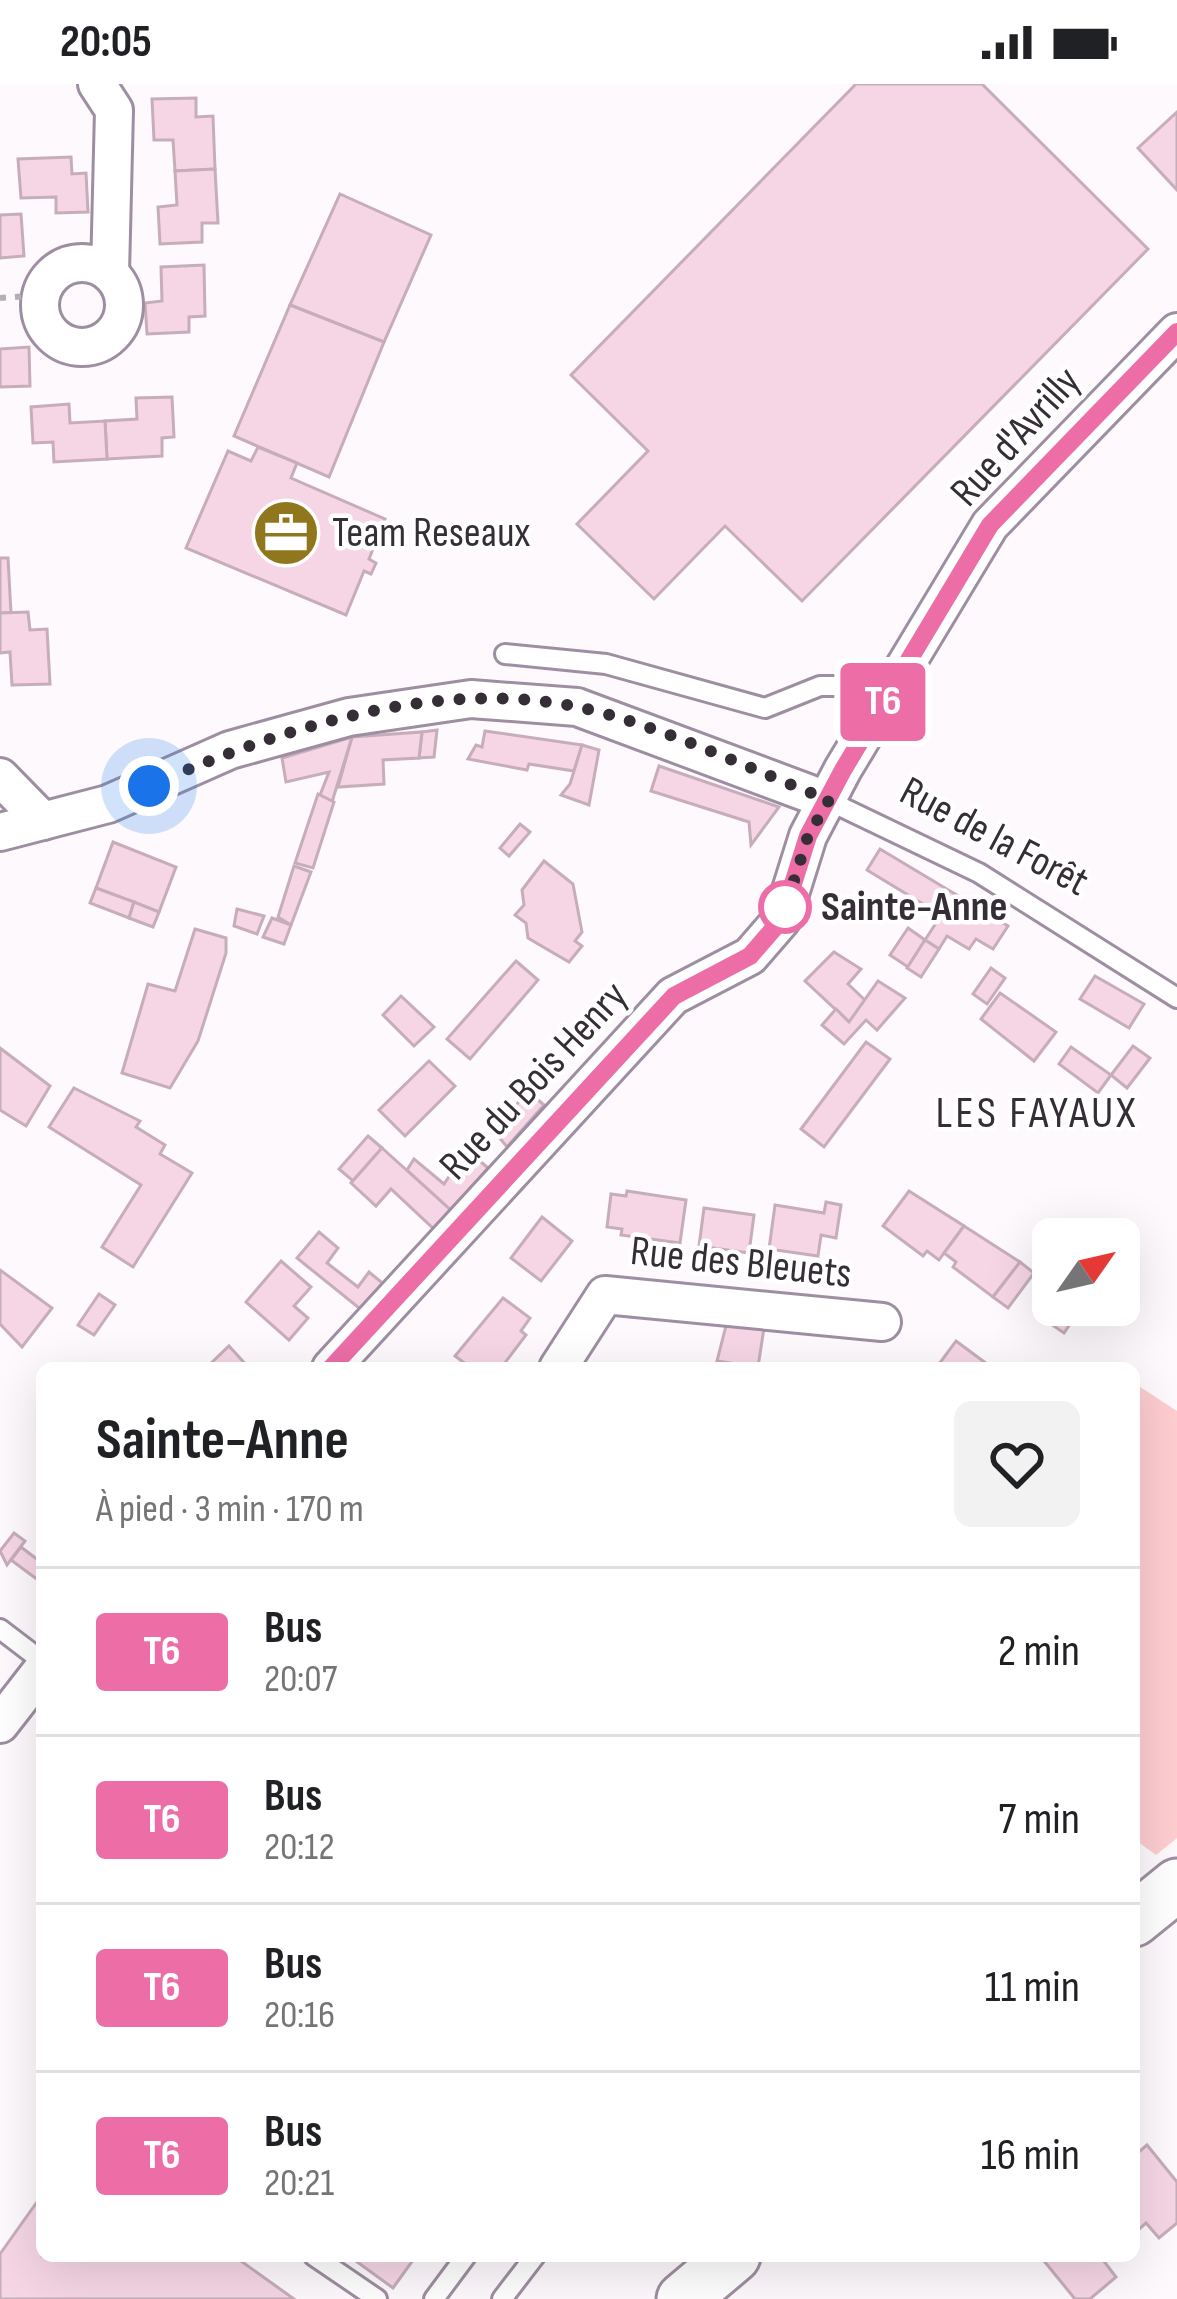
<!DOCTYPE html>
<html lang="fr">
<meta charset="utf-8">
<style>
body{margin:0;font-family:"Sofia Sans Condensed",sans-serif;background:#f2f2f2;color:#202124;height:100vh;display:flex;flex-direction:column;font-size:45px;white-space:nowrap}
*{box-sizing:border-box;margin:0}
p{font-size:39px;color:#757577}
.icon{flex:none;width:66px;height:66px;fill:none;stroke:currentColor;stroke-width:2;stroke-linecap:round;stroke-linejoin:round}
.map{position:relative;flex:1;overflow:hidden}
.drawer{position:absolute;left:36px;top:1278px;width:1104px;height:900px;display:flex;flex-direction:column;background:#fff;border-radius:18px;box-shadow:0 12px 48px #0002}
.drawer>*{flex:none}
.badge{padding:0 24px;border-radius:9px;font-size:42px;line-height:78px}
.needle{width:78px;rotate:56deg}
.buttons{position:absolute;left:1032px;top:1134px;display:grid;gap:24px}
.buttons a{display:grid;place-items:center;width:108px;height:108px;border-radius:18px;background:#fff;box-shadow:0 12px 48px #0002;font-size:60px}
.you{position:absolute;width:60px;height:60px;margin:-30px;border:9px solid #fff;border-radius:50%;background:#1a73e8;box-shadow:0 0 0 18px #1a73e833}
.map>.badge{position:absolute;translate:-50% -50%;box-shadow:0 0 0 6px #fff}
.round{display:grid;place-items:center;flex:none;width:126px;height:126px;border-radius:18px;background:#f2f2f2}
.summary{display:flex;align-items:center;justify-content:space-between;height:204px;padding:0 60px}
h1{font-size:57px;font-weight:700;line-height:90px}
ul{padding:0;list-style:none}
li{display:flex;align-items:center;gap:36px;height:168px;padding:0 60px;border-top:3px solid #e0e0e0}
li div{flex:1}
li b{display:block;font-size:45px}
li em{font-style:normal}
li .badge{min-width:132px;font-weight:700;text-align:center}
.status{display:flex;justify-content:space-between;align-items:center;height:84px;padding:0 60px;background:#fff;direction:ltr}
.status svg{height:33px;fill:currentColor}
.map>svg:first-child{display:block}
</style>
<div class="status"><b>20:05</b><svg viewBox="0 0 49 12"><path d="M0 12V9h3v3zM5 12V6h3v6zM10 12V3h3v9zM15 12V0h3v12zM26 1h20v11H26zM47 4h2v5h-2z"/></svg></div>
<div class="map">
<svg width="1177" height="2215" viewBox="0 0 1177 2215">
<rect width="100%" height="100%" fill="#fdf9fd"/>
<path fill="#fdcdd0" d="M1134 1299 1177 1327V1754L1156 1771 1134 1755Z"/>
<g fill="#f6d6e5" stroke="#c6adb9" stroke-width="3">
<path d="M856 0H982L1148 165 802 517 725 442 654 515 577 440 648 367 571 291Z"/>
<path d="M196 14V33L213 32 215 85 175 87 173 56H154L152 15Z"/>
<path d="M1177 28V106L1138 64Z"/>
<path d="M71 73 72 90 86 89 88 128 56 129V113L21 114 18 75Z"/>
<path d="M215 85 218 139H202V158L160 160 158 123 177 121 175 87Z"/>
<path d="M340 110 431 151 384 258 290 221Z"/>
<path d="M21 130 24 172 0 174V131Z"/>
<path d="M204 181 205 232 189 233V248L147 250 145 219 162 217 161 183Z"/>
<path d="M290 221 384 258 329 393 234 352Z"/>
<path d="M29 263 30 302 0 303V265Z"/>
<path d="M172 313 174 353 162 354V372L107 375 105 337 137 335 136 314Z"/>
<path d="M69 320 70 339 105 337 107 375 54 378 53 358 33 359 31 323Z"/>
<path d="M258 363 297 379 291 394 385 435 369 475 376 479 371 490 364 487 346 531 186 464 228 367 251 377Z"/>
<path d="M0 474H8L11 529H0Z"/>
<path d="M28 528 30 546 47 545 50 600 12 601 10 568 0 569V529Z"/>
<path d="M437 646 434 673 419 674 422 648Z"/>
<path d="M485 647 582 661 574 687 529 680 527 686 468 675 476 661 482 663Z"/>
<path d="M422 648 419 674 383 676 384 700 338 703 352 653Z"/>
<path d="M352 653 332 718 320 711 329 688 286 698 282 674Z"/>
<path d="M582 661 599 666 589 721 561 711 570 700Z"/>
<path d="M659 682 779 723 751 761 749 738 651 707Z"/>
<path d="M318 710 334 718 313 784 295 779Z"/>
<path d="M520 740 530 748 509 772 500 764Z"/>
<path d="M113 758 176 783 159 828 96 804Z"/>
<path d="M880 765 955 810 941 831 867 786Z"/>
<path d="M544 777 573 800 582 848 575 857 582 862 569 878 528 854 526 839 515 831 524 821 522 806Z"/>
<path d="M294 782 311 788 291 841 278 833Z"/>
<path d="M96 804 134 818 129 834 90 819Z"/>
<path d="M955 810 1008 842 993 865 976 855 969 865 947 852 939 865 925 856Z"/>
<path d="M134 818 159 828 153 843 129 834Z"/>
<path d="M237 825 264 832 257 850 234 842Z"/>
<path d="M272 834 291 841 284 860 263 853Z"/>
<path d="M908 844 925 856 908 883 890 871Z"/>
<path d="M195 845 226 854V869L198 957 170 1004 122 989 148 900 175 907Z"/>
<path d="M925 856 939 865 921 893 907 884Z"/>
<path d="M834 868 861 885 848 900 867 918 849 938 805 897Z"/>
<path d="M516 877 538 896 470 975 447 955Z"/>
<path d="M991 884 1005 894 987 920 973 910Z"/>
<path d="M1095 892 1144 920 1129 944 1080 915Z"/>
<path d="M878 897 905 914 877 946 866 936 844 960 822 941 836 925 849 938Z"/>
<path d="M1000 909 1056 948 1034 977 981 935Z"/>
<path d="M401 912 434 943 414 962 383 931Z"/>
<path d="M866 958 890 975 824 1063 801 1045Z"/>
<path d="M1133 962 1150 974 1127 1004 1111 991Z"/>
<path d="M1071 963 1111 991 1098 1009 1059 980Z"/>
<path d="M0 964 50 1002 26 1042 0 1026Z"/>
<path d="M429 977 455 1002 405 1052 379 1026Z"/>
<path d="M74 1004 140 1037 136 1043 165 1061 160 1070 192 1089 133 1183 102 1163 141 1101 49 1043Z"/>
<path d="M528 1007 544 1021 507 1063 494 1047Z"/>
<path d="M368 1052 382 1064 353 1097 339 1085Z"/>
<path d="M382 1064 452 1127 435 1146 391 1105 376 1122 351 1099Z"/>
<path d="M467 1066 488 1084 452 1127 407 1086 414 1075 444 1100Z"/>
<path d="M627 1107 686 1116 680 1159 621 1151 622 1145 607 1143 611 1110 626 1112Z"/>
<path d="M909 1107 964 1142 939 1176 927 1167 923 1172 883 1142Z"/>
<path d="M826 1118 841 1121 836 1154 821 1151 818 1172 769 1165 775 1121 824 1129Z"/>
<path d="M704 1124 754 1131 749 1169 699 1162Z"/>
<path d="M542 1133 572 1157 541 1197 511 1174Z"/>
<path d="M964 1142 1020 1178 993 1213 953 1183 956 1178 944 1169Z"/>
<path d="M319 1148 338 1164 327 1179 358 1203 369 1188 386 1202 364 1228 297 1174Z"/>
<path d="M281 1177 311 1203 294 1222 308 1234 289 1256 246 1218Z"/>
<path d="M1020 1178 1034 1189 1008 1224 993 1213Z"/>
<path d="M0 1186 52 1224 22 1263 0 1240Z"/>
<path d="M99 1210 115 1221 94 1251 78 1241Z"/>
<path d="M503 1214 530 1234 521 1247 526 1251 501 1284H471L455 1272Z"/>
<path d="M1056 1221H1083L1064 1249 1045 1236Z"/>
<path d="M727 1238 764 1244 758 1283 717 1277Z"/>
<path d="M956 1257 987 1280 983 1284H936Z"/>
<path d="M229 1262 249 1284H206Z"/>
<path d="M14 1449 25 1457 7 1481 0 1467Z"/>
<path d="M21 1463 42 1479V1499L11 1476Z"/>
<path d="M1147 2061 1177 2098V2139L1159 2154 1146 2139 1134 2150V2072Z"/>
<path d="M42 2111V2172H234L294 2215H0V2170Z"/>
<path d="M349 2172H416L393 2204Z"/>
<path d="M1040 2172H1108L1103 2176 1116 2193 1090 2215H1075Z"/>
</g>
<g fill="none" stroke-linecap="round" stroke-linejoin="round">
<g stroke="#9e8ea1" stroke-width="24">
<g id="lane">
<path d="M505 570 606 580 765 624 820 602H864L889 609"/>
<path d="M829 717 979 789 1177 914"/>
<path d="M0 1545 42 1577"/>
<path d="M314 2172 377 2215"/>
<path d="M434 2215 466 2172"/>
<path d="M502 2215 535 2172"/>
</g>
</g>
<g stroke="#9e8ea1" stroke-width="42">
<g id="street">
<path d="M97 0 114 26 110 189"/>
<circle cx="82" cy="221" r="42"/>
<path d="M0 693 43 737"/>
<path d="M0 748 108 720 230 666 349 633 471 615 577 623 829 717"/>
<path d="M331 1284 673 912 750 872 782 835 808 752 843 685 990 441 1177 248"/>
<path d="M558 1284 605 1211 882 1238"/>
<path d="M0 1640 42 1586"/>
</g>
</g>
<g stroke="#9e8ea1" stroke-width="57">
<g id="secondary">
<path d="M1134 1836 1177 1801"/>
<path d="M683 2215 734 2172"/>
</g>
</g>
<path stroke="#b4afb4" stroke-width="6" stroke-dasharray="6 9" stroke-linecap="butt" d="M0 214 41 211"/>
<use href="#lane" stroke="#fff" stroke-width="18"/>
<use href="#street" stroke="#fff" stroke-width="36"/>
<use href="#secondary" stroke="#fff" stroke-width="51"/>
</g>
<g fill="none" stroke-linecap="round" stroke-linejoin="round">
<g stroke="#fff" stroke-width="27">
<path id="line" d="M331 1284 674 912 750 872 782 835 808 752 843 686 990 441 1177 248"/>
</g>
<use href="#line" stroke="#ed6ea7" stroke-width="18"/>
<path stroke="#352e36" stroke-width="12" stroke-dasharray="0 21.6" d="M149 702C277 646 435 593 578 623 658 640 752 686 829 716L808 752 782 835 785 823"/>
</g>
<defs>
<g id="office-disc" transform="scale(3.45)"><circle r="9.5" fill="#90771d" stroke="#fff"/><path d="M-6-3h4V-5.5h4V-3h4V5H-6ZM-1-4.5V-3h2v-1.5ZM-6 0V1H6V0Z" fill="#fff"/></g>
</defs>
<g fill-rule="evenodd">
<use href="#office-disc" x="286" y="449"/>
</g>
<circle fill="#fff" stroke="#ed6ea7" stroke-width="6" cx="785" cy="823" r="24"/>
<g text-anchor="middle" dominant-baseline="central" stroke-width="9" stroke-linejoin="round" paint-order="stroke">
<g font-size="42" fill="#352e36" stroke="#fff">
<text transform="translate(1016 353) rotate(-48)">Rue d'Avrilly</text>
<text transform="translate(994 753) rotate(28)">Rue de la Forêt</text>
<text transform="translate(534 997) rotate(-47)">Rue du Bois Henry</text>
<text transform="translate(741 1179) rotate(6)">Rue des Bleuets</text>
</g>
<g font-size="42" fill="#352e36" stroke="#fff" text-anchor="start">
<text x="332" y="449">Team Reseaux</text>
</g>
<g font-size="42" font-weight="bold" fill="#352e36" stroke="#fff" text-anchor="start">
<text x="821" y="823">Sainte-Anne</text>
</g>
<g font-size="45" letter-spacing="3" fill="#352e36" stroke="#fff">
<text x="1037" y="1029">LES FAYAUX</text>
</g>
</g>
</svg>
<div class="buttons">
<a><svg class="needle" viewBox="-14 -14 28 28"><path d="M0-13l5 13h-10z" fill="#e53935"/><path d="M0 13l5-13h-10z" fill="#757577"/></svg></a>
</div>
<div class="you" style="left:149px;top:702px"></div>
<b class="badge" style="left:883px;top:618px;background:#ed6ea7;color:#fff">T6</b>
<section class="drawer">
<div class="summary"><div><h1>Sainte-Anne</h1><p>À pied · 3 min · 170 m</p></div><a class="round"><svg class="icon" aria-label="heart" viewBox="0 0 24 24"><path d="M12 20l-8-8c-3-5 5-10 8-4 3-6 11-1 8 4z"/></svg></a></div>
<ul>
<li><span class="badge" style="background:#ed6ea7;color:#fff">T6</span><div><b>Bus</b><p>20:07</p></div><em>2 min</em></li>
<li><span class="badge" style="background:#ed6ea7;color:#fff">T6</span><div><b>Bus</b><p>20:12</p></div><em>7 min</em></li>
<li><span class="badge" style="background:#ed6ea7;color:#fff">T6</span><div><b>Bus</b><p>20:16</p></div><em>11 min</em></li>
<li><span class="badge" style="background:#ed6ea7;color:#fff">T6</span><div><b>Bus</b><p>20:21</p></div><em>16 min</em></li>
</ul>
</section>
</div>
